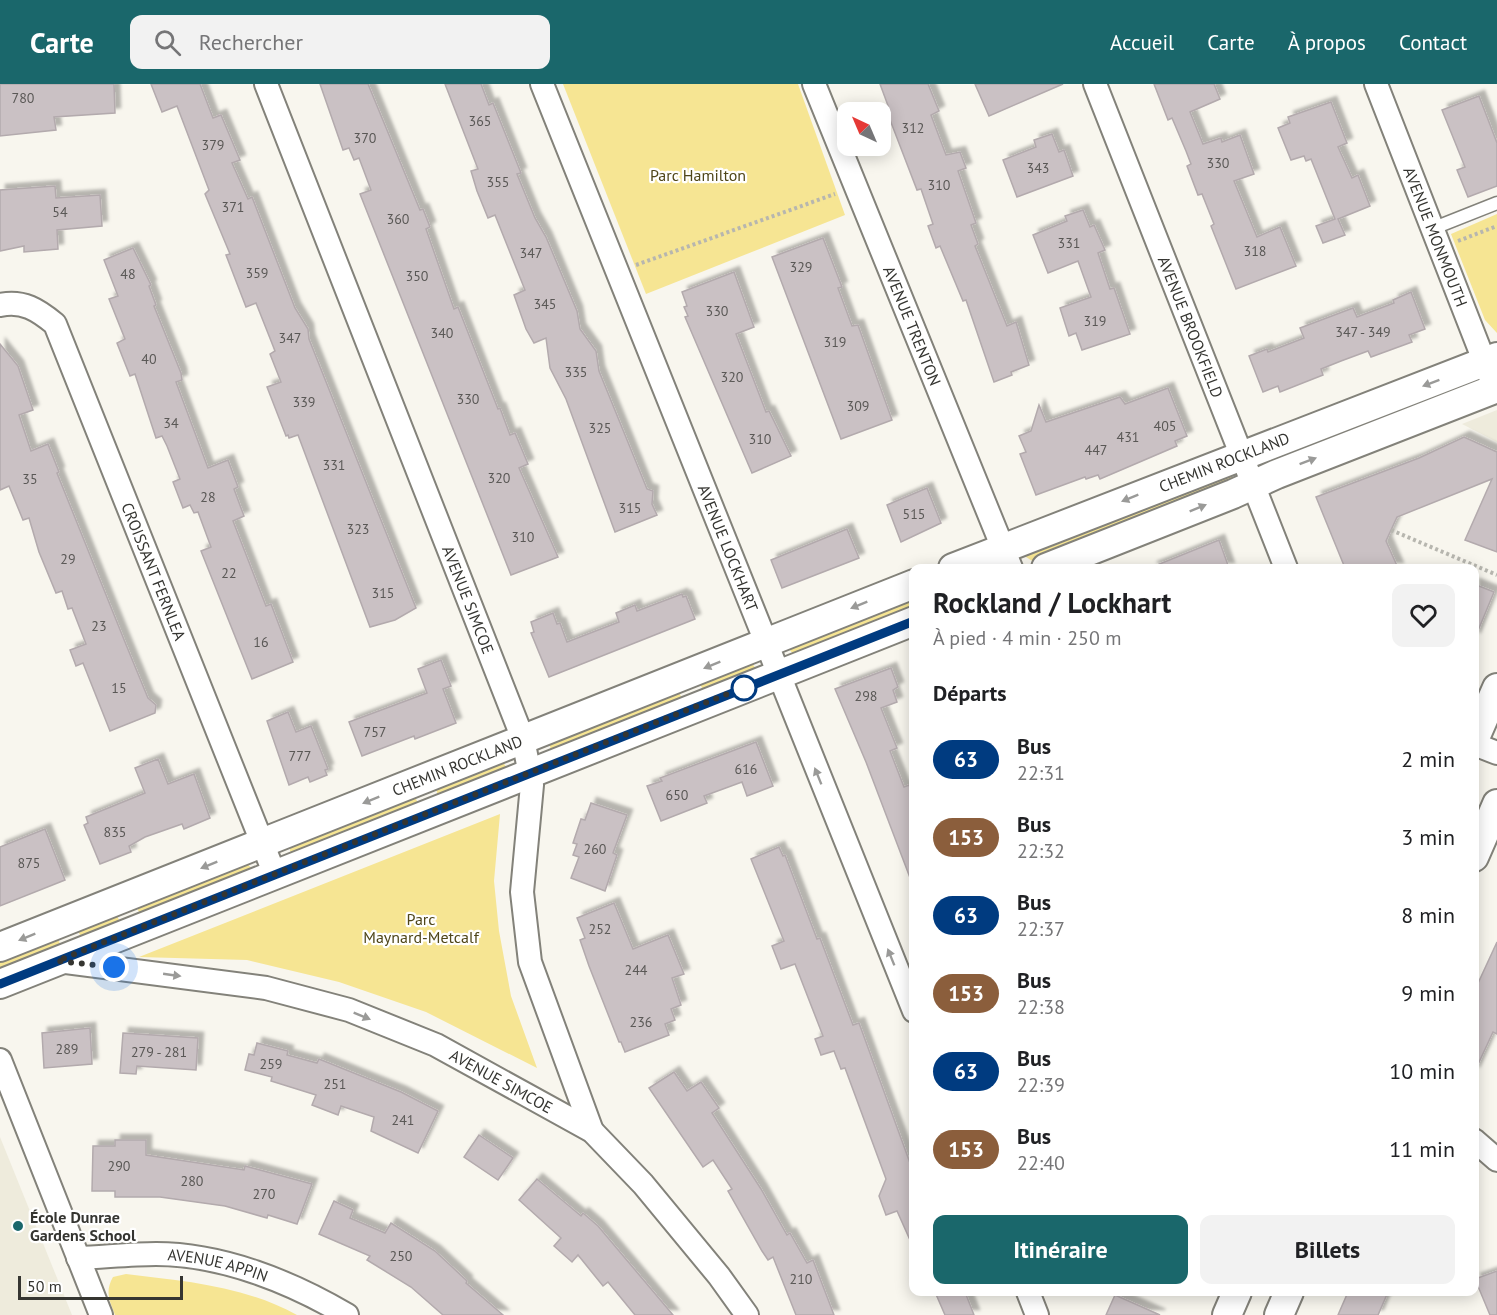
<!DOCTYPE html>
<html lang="fr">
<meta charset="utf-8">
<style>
body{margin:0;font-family:"PT Sans",sans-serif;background:#f2f2f2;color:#202124;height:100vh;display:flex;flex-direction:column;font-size:22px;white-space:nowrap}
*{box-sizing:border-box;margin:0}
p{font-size:20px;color:#757577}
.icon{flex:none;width:33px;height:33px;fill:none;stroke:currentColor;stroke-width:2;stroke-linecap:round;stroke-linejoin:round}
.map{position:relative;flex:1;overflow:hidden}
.details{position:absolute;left:909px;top:480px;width:570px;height:732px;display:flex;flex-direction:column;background:#fff;border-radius:12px;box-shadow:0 3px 15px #0003}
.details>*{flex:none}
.badge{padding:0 12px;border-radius:20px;font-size:21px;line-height:39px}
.needle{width:39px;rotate:316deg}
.controls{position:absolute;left:837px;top:18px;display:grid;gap:12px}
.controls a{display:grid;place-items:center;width:54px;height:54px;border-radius:12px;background:#fff;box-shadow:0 3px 15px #0003;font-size:30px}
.scale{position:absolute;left:18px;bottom:15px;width:165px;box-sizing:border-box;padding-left:6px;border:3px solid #353531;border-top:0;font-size:16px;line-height:21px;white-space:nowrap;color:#353531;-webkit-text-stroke:4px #fff;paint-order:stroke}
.you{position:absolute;width:30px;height:30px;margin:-15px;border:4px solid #fff;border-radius:50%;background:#1a73e8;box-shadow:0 0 0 9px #1a73e833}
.map>.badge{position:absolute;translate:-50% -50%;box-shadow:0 0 0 3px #fff}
h2{padding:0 24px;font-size:22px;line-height:54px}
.round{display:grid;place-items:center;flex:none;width:63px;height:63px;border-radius:12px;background:#f2f2f2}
.overview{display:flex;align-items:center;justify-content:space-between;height:102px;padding:0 24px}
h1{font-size:28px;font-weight:700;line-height:45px}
.button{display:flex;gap:12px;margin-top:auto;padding:12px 24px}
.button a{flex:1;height:69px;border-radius:12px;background:#1a676b;color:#fff;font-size:24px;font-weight:700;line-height:69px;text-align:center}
.button a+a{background:#f2f2f2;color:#202124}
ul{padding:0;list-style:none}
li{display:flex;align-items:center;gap:18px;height:78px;padding:0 24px}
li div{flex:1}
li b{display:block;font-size:22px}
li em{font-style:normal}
li .badge{min-width:66px;font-weight:700;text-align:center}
header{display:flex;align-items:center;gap:36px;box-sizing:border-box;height:84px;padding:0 30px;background:#1a676b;color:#fff}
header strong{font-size:28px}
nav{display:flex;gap:33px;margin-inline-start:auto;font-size:21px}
.search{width:420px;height:54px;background:#f2f2f2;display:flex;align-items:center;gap:15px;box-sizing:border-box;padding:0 21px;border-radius:12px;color:#757577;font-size:22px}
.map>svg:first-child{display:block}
</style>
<header>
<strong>Carte</strong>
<div class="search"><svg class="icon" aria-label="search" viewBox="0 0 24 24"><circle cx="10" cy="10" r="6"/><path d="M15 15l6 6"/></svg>Rechercher</div>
<nav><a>Accueil</a><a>Carte</a><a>À propos</a><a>Contact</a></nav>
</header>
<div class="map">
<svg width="1497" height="1231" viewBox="0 0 1497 1231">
<defs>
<filter id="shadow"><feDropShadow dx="5.5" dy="-5.5" stdDeviation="1.5" flood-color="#0004"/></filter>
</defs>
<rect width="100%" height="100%" fill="#f8f6ee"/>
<g fill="#eeebdc">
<path d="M1497 326V358L1462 340Z"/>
<path d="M0 1053 72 1231H0Z"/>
</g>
<g fill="#f6e593">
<path d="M563 0H798L845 131 646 210Z"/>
<path d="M1497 130V249L1485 236 1451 150Z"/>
<path d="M1230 388 1234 397 1034 478 1026 473 1025 471Z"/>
<path d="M913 512V526L795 572 789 565Z"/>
<path d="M752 579 756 585 704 609 699 597Z"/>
<path d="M678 605 683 618 551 667 549 658Z"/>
<path d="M502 677 507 684 439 715 435 702Z"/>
<path d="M414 710 419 722 292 770 290 767V760Z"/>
<path d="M500 730 494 797 499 847 511 912 537 984 426 928 339 898 247 876 139 873Z"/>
<path d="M246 778 252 785 141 833 136 821Z"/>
<path d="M116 829 121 841 82 856 77 844Z"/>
<path d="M57 852 62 865 0 889V875Z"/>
<path d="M126 1190C184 1197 245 1202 297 1231H115C109 1216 105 1207 113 1193Z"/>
</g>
<g fill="#cac1c4" stroke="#b3aaad" stroke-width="1.5" filter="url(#shadow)">
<path d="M0 0H114L115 29 54 33 56 46 0 52Z"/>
<path d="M151 0H200L213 34 221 31 240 76 232 79 248 115 252 113 295 224 308 245 309 255 416 524 395 536 370 543 298 351 289 354 288 351 286 352 267 303 281 298 270 270 275 267 256 219 246 223 226 171 230 170 205 110 209 106 177 22 162 28Z"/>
<path d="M320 0H368L420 126 423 125 430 143 426 145 454 225 458 223 498 325 500 324 510 351 515 349 528 380 519 384 558 473 511 491 360 110 371 106 359 74 354 76 349 64 343 66Z"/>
<path d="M445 0H481L489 21 493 19 521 89 517 90 535 134 546 153 577 227 580 245 596 267 599 287 647 405 653 407 652 420 657 431 615 448 566 315 550 284 546 254 534 259 526 245 514 211 525 206 495 131 488 134 477 107 471 87 478 85Z"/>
<path d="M880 0H928L939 27 931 31 946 71 960 68 966 84 958 87 976 139 971 141 978 160 975 162 1007 242 1016 238 1029 281 1011 288 1012 291 994 298 966 216 963 217 940 162 936 164 928 142 933 140 921 105 917 106 887 28 890 27Z"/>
<path d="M975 0H1063L989 32Z"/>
<path d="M1154 0H1214L1220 15 1190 28 1203 60 1221 54 1222 58 1240 51 1254 90 1234 97 1257 153 1280 143 1296 182 1236 205 1211 142 1214 140 1202 110 1198 111 1187 82 1191 80 1186 67 1172 34 1168 36Z"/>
<path d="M1479 12 1497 59V102L1468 113 1457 86 1465 83 1442 26Z"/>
<path d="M1331 18 1347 59 1338 63 1352 94 1358 91 1370 122 1338 135 1345 151 1323 159 1316 142 1335 135 1311 75 1306 77 1304 72 1291 76 1278 44 1290 39 1288 33Z"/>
<path d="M1052 50 1059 68 1064 66 1073 92 1017 113 1003 76 1036 63 1034 56Z"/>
<path d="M55 102 56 114 100 111 102 142 57 146 58 165 24 168V162L0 167V106Z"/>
<path d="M1083 126 1090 143 1094 141 1105 166 1098 169 1110 205 1114 204 1130 250 1082 266 1076 249 1069 252 1060 224 1091 213 1078 177 1048 189 1033 151 1067 137 1065 132Z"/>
<path d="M823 154 842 203 838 204 852 242 858 241 892 336 841 355 772 173Z"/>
<path d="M133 164 151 201 149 202 156 221 154 222 181 289 182 296 176 298 208 384 228 376 238 403 234 405 244 432 233 437 266 522 271 520 293 578 252 595 201 467 211 463 198 428 194 429 190 421 183 424 173 398 180 395 167 362 162 352 156 354 135 290 130 292 117 259 125 255 109 215 118 212 104 176Z"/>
<path d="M734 188 754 243 736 250 766 328 769 327 791 372 752 389 685 233 688 232 684 223 687 222 682 208Z"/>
<path d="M1411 208 1425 245 1409 251 1412 258 1371 273 1368 267 1341 277 1321 285 1323 291 1280 308 1278 302 1263 308 1249 272 1267 265 1268 268 1304 254 1300 244 1353 224 1357 233 1394 219 1393 216Z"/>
<path d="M0 260 18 282 33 326 19 331 31 367 48 360 59 388 57 389 127 563 148 614 156 621 155 629 110 647 83 579 76 582 70 566 86 560 72 524 68 525 62 507 56 509 39 468 29 434 23 436 9 402 0 406Z"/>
<path d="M1168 304 1187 352 1175 357 1177 362 1100 395 1098 391 1086 395 1085 393 1036 411 1020 370 1026 368 1019 352 1031 347 1039 321 1046 338 1120 313 1125 320Z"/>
<path d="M1464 353 1497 368V468L1465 456 1492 395 1397 433 1386 457 1398 484H1345L1316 413 1419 374Z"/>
<path d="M927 404 941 439 901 458 887 421Z"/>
<path d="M847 445 859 474 782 504 771 476Z"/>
<path d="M1219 456 1229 484H1152V483Z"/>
<path d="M1474 500 1494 508 1475 554 1474 553Z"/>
<path d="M682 510 683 513 686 512 695 535 549 593 531 549 534 548 531 538 553 529 557 540 560 539 567 558 619 538 616 529 635 521 637 527Z"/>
<path d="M441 576 451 602 443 605 456 639 415 655 414 652 362 672 349 638 427 609 418 585Z"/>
<path d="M891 584 898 603 893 606 897 618 881 624 897 664 890 667 904 703 909 701 914 713 912 799 866 678 835 605Z"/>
<path d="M288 628 296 648 311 642 328 685 325 686 327 691 310 698 308 693 289 701 267 637Z"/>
<path d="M756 658 773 702 747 712 742 698 704 712 707 719 661 737 647 702 662 697 660 694Z"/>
<path d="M158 675 168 700 194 690 210 734 184 745 182 740 145 753 129 762 131 768 100 780 84 741 88 739 86 733 145 709 135 684Z"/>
<path d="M591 719 627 731 613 769 617 771 605 807 571 794 579 773 573 771 577 760 573 759 581 735 585 736Z"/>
<path d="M45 745 65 796 0 822V763Z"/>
<path d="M779 763 783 772 785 771 817 855 820 854 853 941 859 939 914 1090V1165L897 1127 886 1131 879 1112 886 1095 845 984 841 985 834 967 821 971 815 955 823 952 795 880 781 885 772 862 784 857 751 775Z"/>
<path d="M614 819 633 865 668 851 684 890 672 894 681 921 671 925 675 936 665 940 669 951 625 968 621 958H619L589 882 580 856 585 854 577 834Z"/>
<path d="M1497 858V950L1493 948 1474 989V908Z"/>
<path d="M90 944 92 980 44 984 42 949Z"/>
<path d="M123 949 198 954 196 986 137 982 136 990 120 989Z"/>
<path d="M257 959 288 967 287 971 317 979 319 975 401 1008 438 1027 418 1069 371 1047 374 1033 341 1022 338 1031 312 1021 316 1011 271 997 272 993 245 986 249 970 254 971Z"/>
<path d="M674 988 687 1007 701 998 719 1024 712 1029 761 1105 787 1151 790 1149 807 1179 813 1176 834 1231H796L773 1173 768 1176 762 1167 728 1107 732 1105 713 1076 703 1083 649 1004Z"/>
<path d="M479 1051 513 1074 498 1096 464 1073Z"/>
<path d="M115 1056H146V1071L244 1086 245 1082 312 1100 297 1140 268 1131 267 1134 225 1122 160 1113H115V1107H92L93 1062H115Z"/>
<path d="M537 1095 581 1132 583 1129 598 1142 673 1231H635L608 1198 603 1202 578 1171 572 1178 554 1162 561 1154 519 1116Z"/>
<path d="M334 1117 353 1126 350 1134 385 1149 391 1139 435 1167 467 1197 466 1199 503 1231H443L411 1203 367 1176 370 1172 319 1150Z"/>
<path d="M1497 1187V1231H1490L1475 1195Z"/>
<path d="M935 1208H965L974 1231H945Z"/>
<path d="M1348 1208H1388L1378 1231H1338Z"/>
<path d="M1115 1211 1160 1231H1106Z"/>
</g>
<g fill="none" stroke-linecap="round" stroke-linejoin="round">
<g stroke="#83827a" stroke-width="15">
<path id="service" d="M1434 144 1497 119"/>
</g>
<g stroke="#83827a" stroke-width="26">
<g id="minor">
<path id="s1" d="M266 0 523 655 532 701 522 808 530 878 592 1047"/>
<path id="s2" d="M542 0 914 927"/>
<path id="s3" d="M814 0 1011 484"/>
<path id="s4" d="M1095 0 1286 484"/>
<path id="s5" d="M1376 0 1490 292"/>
<path id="s6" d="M0 221C23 216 38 226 55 240L275 791"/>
<path d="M1474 660 1497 669"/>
<path id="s7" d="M58 877 266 904 349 926 436 961 592 1047 643 1100 719 1192 747 1231"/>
<path d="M0 976 101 1231"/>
<path d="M1474 1056 1497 1076"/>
<path id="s8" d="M78 1174C104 1173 131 1170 156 1170 222 1170 291 1198 347 1231"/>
<path d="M1028 1208 1037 1231"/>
</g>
</g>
<g stroke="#83827a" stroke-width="32">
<g id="tertiary">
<path id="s9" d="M953 484C1134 413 1315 342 1497 273"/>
<path d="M1046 484 1233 410 1277 390 1497 304"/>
<path d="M1474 656 1497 604"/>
<path d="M1474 773 1497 720"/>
<path id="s10" d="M0 863 914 500"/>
<path d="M0 900 914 537"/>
<path d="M1227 1231 1237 1208"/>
<path d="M1279 1231 1289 1208"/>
</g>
</g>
<g stroke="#b7b6af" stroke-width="4" stroke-dasharray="3 3" stroke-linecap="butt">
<path d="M1458 157 1497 142"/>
<path d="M636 181 835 110"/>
<path d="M1391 446 1497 491"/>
</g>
<use href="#service" stroke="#fff" stroke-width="12"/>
<use href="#minor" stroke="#fff" stroke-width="22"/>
<use href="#tertiary" stroke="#fff" stroke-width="28"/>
</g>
<defs><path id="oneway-solid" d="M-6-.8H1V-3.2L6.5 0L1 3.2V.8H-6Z" transform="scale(1.5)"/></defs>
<g fill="#9a9a98">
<use href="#oneway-solid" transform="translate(1431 299) rotate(159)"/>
<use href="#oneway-solid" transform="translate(1308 377) rotate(-21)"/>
<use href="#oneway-solid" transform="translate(1130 414) rotate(158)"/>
<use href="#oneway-solid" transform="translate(1198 424) rotate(-22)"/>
<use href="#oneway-solid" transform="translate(859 521) rotate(158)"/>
<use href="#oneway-solid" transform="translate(712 581) rotate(158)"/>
<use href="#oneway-solid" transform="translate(818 692) rotate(-112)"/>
<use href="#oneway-solid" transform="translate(371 716) rotate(158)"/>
<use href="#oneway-solid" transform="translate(209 781) rotate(158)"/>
<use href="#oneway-solid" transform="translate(27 853) rotate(158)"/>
<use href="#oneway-solid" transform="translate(891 873) rotate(-112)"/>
<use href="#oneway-solid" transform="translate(172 891) rotate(8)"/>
<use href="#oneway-solid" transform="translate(362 932) rotate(22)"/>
</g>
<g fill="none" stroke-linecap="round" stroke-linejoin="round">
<g stroke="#fff" stroke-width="14">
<path id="line" d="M0 900 914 537"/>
</g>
<use href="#line" stroke="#003b80" stroke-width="9"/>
<path stroke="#353531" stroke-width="6" stroke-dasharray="0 10.8" d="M114 883 57 877 750 601 744 604"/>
</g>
<circle fill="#fff" stroke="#003b80" stroke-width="3" cx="744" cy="604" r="12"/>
<circle fill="#1a676b" stroke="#fff" stroke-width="2" cx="18" cy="1142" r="6"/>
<g text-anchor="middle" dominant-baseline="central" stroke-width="4.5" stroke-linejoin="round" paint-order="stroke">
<g font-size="14" fill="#5a5856">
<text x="23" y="14">780</text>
<text x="480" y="37">365</text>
<text x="913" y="44">312</text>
<text x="365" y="54">370</text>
<text x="213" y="61">379</text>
<text x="1218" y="79">330</text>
<text x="1038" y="84">343</text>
<text x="498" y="98">355</text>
<text x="939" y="101">310</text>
<text x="233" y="123">371</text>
<text x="60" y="128">54</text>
<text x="398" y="135">360</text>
<text x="1069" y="159">331</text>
<text x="1255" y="167">318</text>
<text x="531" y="169">347</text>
<text x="801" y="183">329</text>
<text x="257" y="189">359</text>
<text x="128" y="190">48</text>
<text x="417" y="192">350</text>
<text x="545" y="220">345</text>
<text x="717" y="227">330</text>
<text x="1095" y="237">319</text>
<text x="1363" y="248">347 - 349</text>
<text x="442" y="249">340</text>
<text x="290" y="254">347</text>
<text x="835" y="258">319</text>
<text x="149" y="275">40</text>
<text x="576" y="288">335</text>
<text x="732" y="293">320</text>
<text x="468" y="315">330</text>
<text x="304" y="318">339</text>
<text x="858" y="322">309</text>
<text x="171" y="339">34</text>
<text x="1165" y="342">405</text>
<text x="600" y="344">325</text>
<text x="1128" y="353">431</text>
<text x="760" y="355">310</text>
<text x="1096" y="366">447</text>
<text x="334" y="381">331</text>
<text x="499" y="394">320</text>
<text x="30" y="395">35</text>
<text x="208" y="413">28</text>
<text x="630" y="424">315</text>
<text x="914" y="430">515</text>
<text x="358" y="445">323</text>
<text x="523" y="453">310</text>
<text x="68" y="475">29</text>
<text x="229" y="489">22</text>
<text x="383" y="509">315</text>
<text x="99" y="542">23</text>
<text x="261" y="558">16</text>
<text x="119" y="604">15</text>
<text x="866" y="612">298</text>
<text x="375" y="648">757</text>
<text x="300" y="672">777</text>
<text x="746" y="685">616</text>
<text x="677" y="711">650</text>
<text x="115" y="748">835</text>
<text x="595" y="765">260</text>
<text x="29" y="779">875</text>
<text x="600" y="845">252</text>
<text x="636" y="886">244</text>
<text x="641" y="938">236</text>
<text x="67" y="965">289</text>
<text x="159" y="968">279 - 281</text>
<text x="271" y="980">259</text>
<text x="335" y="1000">251</text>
<text x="403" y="1036">241</text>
<text x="119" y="1082">290</text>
<text x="192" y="1097">280</text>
<text x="264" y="1110">270</text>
<text x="401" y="1172">250</text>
<text x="801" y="1195">210</text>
</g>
<g font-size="16" fill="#4f4619" stroke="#fff">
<text x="698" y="91">Parc Hamilton</text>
<text x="421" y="835">Parc<tspan x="421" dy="18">Maynard-Metcalf</tspan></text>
</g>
<g font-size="16" fill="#353531" stroke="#fff">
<text stroke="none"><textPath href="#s5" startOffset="164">AVENUE MONMOUTH</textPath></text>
<text stroke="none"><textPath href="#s4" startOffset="261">AVENUE BROOKFIELD</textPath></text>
<text stroke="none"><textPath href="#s3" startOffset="261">AVENUE TRENTON</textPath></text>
<text stroke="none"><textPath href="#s9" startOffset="291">CHEMIN ROCKLAND</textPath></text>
<text stroke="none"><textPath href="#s2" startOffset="500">AVENUE LOCKHART</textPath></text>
<text stroke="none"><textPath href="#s6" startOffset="327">CROISSANT FERNLEA</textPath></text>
<text stroke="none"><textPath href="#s1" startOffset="554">AVENUE SIMCOE</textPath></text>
<text stroke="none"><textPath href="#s10" startOffset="492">CHEMIN ROCKLAND</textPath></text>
<text stroke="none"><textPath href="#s7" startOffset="464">AVENUE SIMCOE</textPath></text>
<text stroke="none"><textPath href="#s8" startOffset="141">AVENUE APPIN</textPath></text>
</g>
<g font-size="16" font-weight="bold" fill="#353531" stroke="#fff" text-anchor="start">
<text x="30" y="1133">École Dunrae<tspan x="30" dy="18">Gardens School</tspan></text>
</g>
</g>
</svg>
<div class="controls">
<a><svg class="needle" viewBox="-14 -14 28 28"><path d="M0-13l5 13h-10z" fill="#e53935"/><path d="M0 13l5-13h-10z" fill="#757577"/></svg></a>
</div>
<div class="scale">50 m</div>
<div class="you" style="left:114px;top:883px"></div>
<section class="details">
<div class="overview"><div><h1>Rockland / Lockhart</h1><p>À pied · 4 min · 250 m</p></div><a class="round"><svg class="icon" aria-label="heart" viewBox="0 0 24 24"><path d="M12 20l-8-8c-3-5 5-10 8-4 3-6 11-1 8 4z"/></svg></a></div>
<h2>Départs</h2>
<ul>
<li><span class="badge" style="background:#003b80;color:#fff">63</span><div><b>Bus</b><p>22:31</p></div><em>2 min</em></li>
<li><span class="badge" style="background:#8b5e3c;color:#fff">153</span><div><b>Bus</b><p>22:32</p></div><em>3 min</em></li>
<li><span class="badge" style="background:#003b80;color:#fff">63</span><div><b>Bus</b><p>22:37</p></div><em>8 min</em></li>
<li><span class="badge" style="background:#8b5e3c;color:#fff">153</span><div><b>Bus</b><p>22:38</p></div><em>9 min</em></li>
<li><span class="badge" style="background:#003b80;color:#fff">63</span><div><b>Bus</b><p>22:39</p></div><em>10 min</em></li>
<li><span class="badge" style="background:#8b5e3c;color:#fff">153</span><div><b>Bus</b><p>22:40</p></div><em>11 min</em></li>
</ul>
<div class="button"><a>Itinéraire</a><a>Billets</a></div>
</section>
</div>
